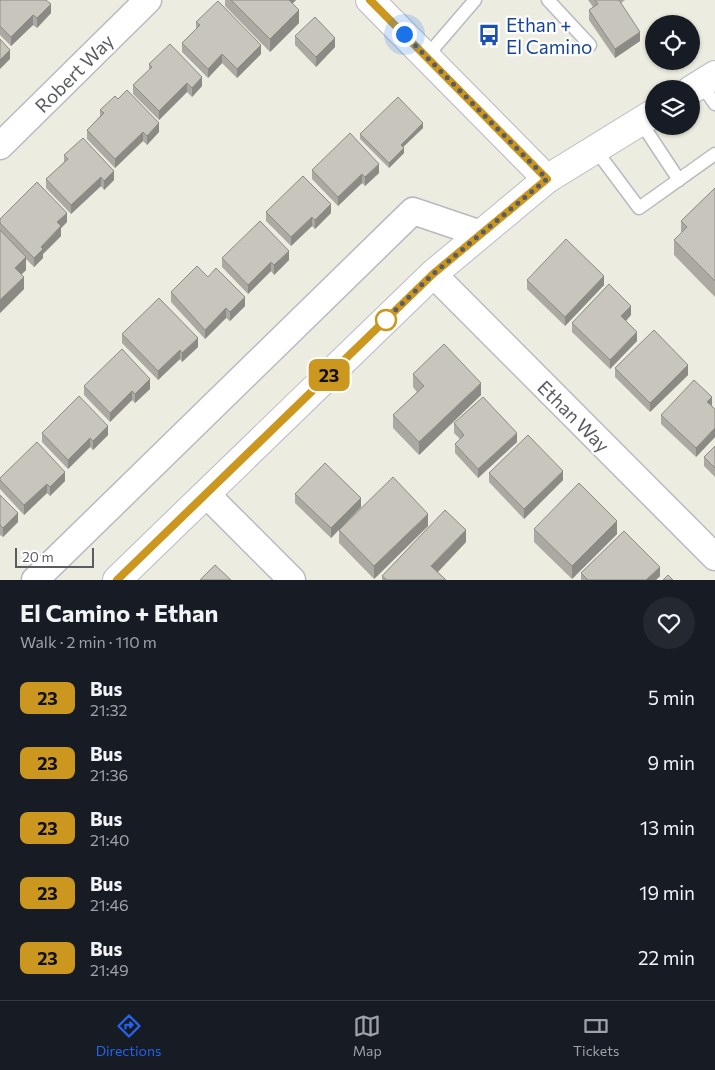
<!DOCTYPE html>
<meta charset="utf-8">
<style>
body{margin:0;font-family:Commissioner,sans-serif;background:#242831;color:#f1f3f6;height:100vh;display:flex;flex-direction:column;font-size:19px;white-space:nowrap}
*{box-sizing:border-box;margin:0}
p{font-size:16px;color:#9ea1a6}
.icon{flex:none;width:28px;height:28px;fill:none;stroke:currentColor;stroke-width:2;stroke-linecap:round;stroke-linejoin:round}
.map{position:relative;height:580px;overflow:hidden}
.drawer{display:flex;flex-direction:column;background:#171b24;flex:1}
.drawer>*{flex:none}
.badge{padding:0 10px;border-radius:8px;font-size:18px;line-height:32px}
.controls{position:absolute;left:645px;top:15px;display:grid;gap:10px}
.controls a{display:grid;place-items:center;width:55px;height:55px;border-radius:50%;background:#171b24;box-shadow:0 1px 4px #0004;font-size:25px}
.scale{position:absolute;left:15px;bottom:12px;width:79px;box-sizing:border-box;padding-left:5px;border:2px solid #595c62;border-top:0;font-size:14px;line-height:18px;white-space:nowrap;color:#595c62;-webkit-text-stroke:4px #fff;paint-order:stroke}
.you{position:absolute;width:25px;height:25px;margin:-12px;border:4px solid #fff;border-radius:50%;background:#1a73e8;box-shadow:0 0 0 8px #1a73e833}
.map>.badge{position:absolute;translate:-50% -50%;box-shadow:0 0 0 2px #fff}
.round{display:grid;place-items:center;flex:none;width:52px;height:52px;border-radius:26px;background:#242831}
.summary{display:flex;align-items:center;justify-content:space-between;height:85px;padding:0 20px}
h1{font-size:24px;font-weight:700;line-height:38px}
ul{padding:0;list-style:none}
li{display:flex;align-items:center;gap:15px;height:65px;padding:0 20px}
li div{flex:1}
li b{display:block;font-size:19px}
li em{font-style:normal}
li .badge{min-width:55px;font-weight:700;text-align:center}
.dock{display:flex;justify-content:space-around;align-items:center;height:70px;border-top:1px solid #363941;background:#171b24;font-size:14px;color:#9ea1a6}
.dock a{display:grid;justify-items:center;gap:2px}
.dock .selected{color:#2563eb}
.map>svg:first-child{display:block}
</style>
<div class="map">
<svg width="715" height="580" viewBox="0 0 715 580">
<rect width="100%" height="100%" fill="#edece0"/>
<g fill="none" stroke-linecap="round" stroke-linejoin="round">
<g stroke="#b8bac0" stroke-width="15">
<g id="service">
<path d="M548 0 590 45"/>
<path d="M426 57 475 0"/>
<path d="M701 84 715 104"/>
<path d="M640 121 679 180"/>
<path d="M595 149 639 208 715 154"/>
</g>
</g>
<g stroke="#b8bac0" stroke-width="29">
<g id="minor">
<path d="M0 146 148 0"/>
<path d="M433 274 715 557"/>
<path d="M206 494 292 580"/>
<path d="M35 580 413 211 481 234"/>
</g>
</g>
<g stroke="#b8bac0" stroke-width="30">
<path id="tertiary" d="M370 0 547 179"/>
</g>
<g stroke="#b9bcc3" stroke-width="30">
<g id="secondary">
<path d="M691 90 715 75"/>
<path d="M117 580 433 274 547 179 654 113"/>
</g>
</g>
<use href="#service" stroke="#fff" stroke-width="12"/>
<use href="#minor" stroke="#fff" stroke-width="26"/>
<use href="#tertiary" stroke="#fff" stroke-width="28"/>
<use href="#secondary" stroke="#fff" stroke-width="28"/>
</g>
<g fill="#aca9a3">
<path d="M0 0 51 13 37 28 33 25 11 46 0 35Z"/>
<path d="M225 0H296L292 4 299 23 270 52 225 6Z"/>
<path d="M588 0H625L621 3 640 41 615 58 589 20V10L593 7Z"/>
<path d="M196 22 261 54 237 78 222 63 208 78 182 52V43L196 29Z"/>
<path d="M295 36 335 47 316 67 295 45Z"/>
<path d="M149 64 202 86 192 97 187 92 159 120 133 94V85L149 70Z"/>
<path d="M118 99 159 132 147 145 143 141 115 168 87 139V130L100 116V110Z"/>
<path d="M423 128 403 147 404 153 389 168 360 139V134Z"/>
<path d="M64 155 114 180 104 190 101 186 71 214 46 188V179L64 162Z"/>
<path d="M312 170 379 173 365 186 362 183 338 206 312 179Z"/>
<path d="M715 188V297L674 255V240L681 234V221Z"/>
<path d="M266 212 331 213 315 229 312 226 291 246 266 221Z"/>
<path d="M0 219 67 222 61 228V236L43 254V258L34 267 26 259V270L22 274 24 289 0 313Z"/>
<path d="M222 258 289 260 274 275 271 271 248 294 222 267Z"/>
<path d="M208 277 245 306 230 321 226 318 205 339 171 302V292Z"/>
<path d="M527 280 604 285 565 326 527 289Z"/>
<path d="M631 315 626 321 637 341 610 369 572 332V323Z"/>
<path d="M122 334 198 347 182 362 180 359 158 380 122 343Z"/>
<path d="M615 368 688 375 650 412 615 377Z"/>
<path d="M413 374 481 395 419 455 393 428V415L417 392 413 387Z"/>
<path d="M84 386 150 389 135 403 132 400 110 422 84 395Z"/>
<path d="M712 406 715 409V437L696 457 661 424V415Z"/>
<path d="M454 423 517 442 478 478 455 453V444L460 439 454 433Z"/>
<path d="M42 433 108 435 93 450 90 447 68 469 42 442Z"/>
<path d="M715 446V477L704 466V457Z"/>
<path d="M489 473 563 480 524 519 489 482Z"/>
<path d="M0 478 65 481 50 496 47 493 24 515 0 489Z"/>
<path d="M295 494 361 507 331 538 295 503Z"/>
<path d="M0 495 18 522 3 537 0 535Z"/>
<path d="M428 526 374 579 339 543V530Z"/>
<path d="M534 529 617 534 572 579 534 542Z"/>
<path d="M466 542 438 572 446 580H382V576Z"/>
<path d="M581 573 660 576 656 580H581Z"/>
</g>
<g fill="#8c8a84">
<path d="M286 0H296L286 10Z"/>
<path d="M51 4V13L37 28V18Z"/>
<path d="M299 10V23L270 52V39Z"/>
<path d="M33 15V25L11 46V37Z"/>
<path d="M640 32V41L615 58V49Z"/>
<path d="M335 38V47L316 67V57Z"/>
<path d="M261 45V54L237 78V69Z"/>
<path d="M10 50V59L0 69V60Z"/>
<path d="M222 54V63L208 78V69Z"/>
<path d="M202 77V86L192 97V88Z"/>
<path d="M187 83V92L159 120V111Z"/>
<path d="M159 123V132L147 145V136Z"/>
<path d="M423 123V128L401 149V145Z"/>
<path d="M143 132V141L115 168V159Z"/>
<path d="M404 148V153L389 168V163Z"/>
<path d="M379 164V173L365 186V177Z"/>
<path d="M114 171V180L104 190V181Z"/>
<path d="M362 174V183L338 206V197Z"/>
<path d="M101 177V186L71 214V205Z"/>
<path d="M331 204V213L315 229V220Z"/>
<path d="M67 213V222L61 228V236L43 254V258L34 267V258L41 247 57 222Z"/>
<path d="M312 217V226L291 246V237Z"/>
<path d="M289 251V260L274 275V265Z"/>
<path d="M26 257V270L15 281V268Z"/>
<path d="M271 262V271L248 294V285Z"/>
<path d="M604 276V285L565 326V317Z"/>
<path d="M24 277V289L0 313V300Z"/>
<path d="M245 297V306L230 321V312Z"/>
<path d="M631 306V315L621 326V316Z"/>
<path d="M226 308V318L205 339V330Z"/>
<path d="M637 332V341L610 369V360Z"/>
<path d="M198 338V347L182 362V353Z"/>
<path d="M180 350V359L158 380V371Z"/>
<path d="M688 365V375L650 412V403Z"/>
<path d="M150 379V389L135 403V394Z"/>
<path d="M481 383V395L419 455V442Z"/>
<path d="M132 391V400L110 422V413Z"/>
<path d="M712 397V406L707 402Z"/>
<path d="M108 426V435L93 450V441Z"/>
<path d="M715 428V437L696 457V448Z"/>
<path d="M517 433V442L478 478V469Z"/>
<path d="M90 438V447L68 469V460Z"/>
<path d="M563 471V480L524 519V509Z"/>
<path d="M65 472V481L50 496V487Z"/>
<path d="M47 484V493L24 515V505Z"/>
<path d="M361 498V507L331 538V528Z"/>
<path d="M18 513V522L3 537V528Z"/>
<path d="M428 514V526L374 579V566Z"/>
<path d="M617 521V534L572 579V566Z"/>
<path d="M466 530V542L431 579V566Z"/>
<path d="M660 567V576L656 580H646Z"/>
</g>
<g fill="#c8c5bd" stroke="#8c8a84">
<path d="M0 0H46L51 4 37 18 33 15 11 37 0 26Z"/>
<path d="M231 0H289L299 10 270 39Z"/>
<path d="M595 0H619L640 32 615 49 589 10 598 4Z"/>
<path d="M218 1 261 45 237 69 222 54 208 69 182 43 200 25 196 22Z"/>
<path d="M315 17 335 38 316 57 295 36Z"/>
<path d="M0 39 10 50 0 60Z"/>
<path d="M170 44 202 77 192 88 187 83 159 111 133 85 152 67 149 64Z"/>
<path d="M127 90 159 123 147 136 143 132 115 159 87 130 104 113 100 110 115 96 118 99Z"/>
<path d="M398 97 423 123 401 145 404 148 389 163 360 134Z"/>
<path d="M350 133 379 164 365 177 362 174 338 197 312 170Z"/>
<path d="M83 138 114 171 104 181 101 177 71 205 46 179 68 159 64 155Z"/>
<path d="M303 176 331 204 315 220 312 217 291 237 266 212Z"/>
<path d="M37 182 67 213 57 222 61 226 41 247 43 249 34 258 0 223V219Z"/>
<path d="M715 188V281L674 240 687 227 681 221Z"/>
<path d="M260 221 289 251 274 265 271 262 248 285 222 258Z"/>
<path d="M0 230 26 257 15 268 24 277 0 300Z"/>
<path d="M566 239 604 276 565 317 527 280Z"/>
<path d="M197 266 208 277 216 268 245 297 230 312 226 308 205 330 171 292Z"/>
<path d="M609 284 631 306 621 316 637 332 610 360 572 323Z"/>
<path d="M159 298 198 338 182 353 180 350 158 371 122 334Z"/>
<path d="M654 330 688 365 650 403 615 368Z"/>
<path d="M444 344 481 383 419 442 393 415 424 386 413 374Z"/>
<path d="M122 349 150 379 135 394 132 391 110 413 84 386Z"/>
<path d="M694 380 712 397 707 402 715 409V428L696 448 661 415Z"/>
<path d="M79 396 108 426 93 441 90 438 68 460 42 433Z"/>
<path d="M483 397 517 433 478 469 455 444 464 435 454 423Z"/>
<path d="M528 435 563 471 524 509 489 473Z"/>
<path d="M37 442 65 472 50 487 47 484 24 505 0 480V478Z"/>
<path d="M715 446V468L704 457Z"/>
<path d="M325 463 361 498 331 528 295 494Z"/>
<path d="M393 477 428 514 374 566 339 530Z"/>
<path d="M579 483 617 521 572 566 534 529Z"/>
<path d="M0 495 18 513 3 528 0 525Z"/>
<path d="M445 510 466 530 431 566 446 580H387L382 576Z"/>
<path d="M624 531 660 567 646 580H588L581 573Z"/>
<path d="M215 565 231 580H200Z"/>
<path d="M668 575 673 580H663Z"/>
</g>
<g fill="none" stroke-linecap="round" stroke-linejoin="round">
<g stroke="#fff" stroke-width="11">
<path id="line" d="M117 580 433 274 547 179 370 0"/>
</g>
<use href="#line" stroke="#cb971e" stroke-width="8"/>
<path stroke="#595c62" stroke-width="5" stroke-dasharray="0 9" d="M386 320 381 324 433 274 547 179 404 34"/>
</g>
<defs>
<g id="bus-bare" transform="scale(1.725)"><path d="M-5-6H5V4H4V6H2V4H-2V6H-4V4H-5ZM-3.5-4V0h7V-4ZM-3.5 1.2v1.5H-2V1.2ZM2 1.2v1.5H3.5V1.2Z" fill="#1a4fb4" stroke="#fff" stroke-width="2.5" paint-order="stroke"/></g>
</defs>
<g fill-rule="evenodd">
<use href="#bus-bare" x="489" y="35"/>
</g>
<circle fill="#fff" stroke="#cb971e" stroke-width="2.5" cx="386" cy="320" r="10"/>
<g text-anchor="middle" dominant-baseline="central" stroke-width="4.5" stroke-linejoin="round" paint-order="stroke">
<g font-size="19" fill="#164399" stroke="#fff" text-anchor="start">
<text x="506" y="24">Ethan +<tspan x="506" dy="22">El Camino</tspan></text>
</g>
<g font-size="19" fill="#595c62" stroke="#fff">
<text transform="translate(74 73) rotate(-45)">Robert Way</text>
<text transform="translate(574 416) rotate(45)">Ethan Way</text>
</g>
</g>
</svg>
<div class="controls">
<a><svg class="icon" aria-label="locate" viewBox="0 0 24 24"><circle cx="12" cy="12" r="6"/><path d="M12 2v4M12 18v4M2 12h4M18 12h4"/></svg></a>
<a><svg class="icon" aria-label="layers" viewBox="0 0 24 24"><path d="M12 4l9 5-9 5-9-5zM3 14l9 5 9-5"/></svg></a>
</div>
<div class="scale">20 m</div>
<div class="you" style="left:404px;top:34px"></div>
<b class="badge" style="left:329px;top:375px;background:#cb971e;color:#111">23</b>
</div>
<section class="drawer">
<div class="summary"><div><h1>El Camino + Ethan</h1><p>Walk · 2 min · 110 m</p></div><a class="round"><svg class="icon" aria-label="heart" viewBox="0 0 24 24"><path d="M12 20l-8-8c-3-5 5-10 8-4 3-6 11-1 8 4z"/></svg></a></div>
<ul>
<li><span class="badge" style="background:#cb971e;color:#111">23</span><div><b>Bus</b><p>21:32</p></div><em>5 min</em></li>
<li><span class="badge" style="background:#cb971e;color:#111">23</span><div><b>Bus</b><p>21:36</p></div><em>9 min</em></li>
<li><span class="badge" style="background:#cb971e;color:#111">23</span><div><b>Bus</b><p>21:40</p></div><em>13 min</em></li>
<li><span class="badge" style="background:#cb971e;color:#111">23</span><div><b>Bus</b><p>21:46</p></div><em>19 min</em></li>
<li><span class="badge" style="background:#cb971e;color:#111">23</span><div><b>Bus</b><p>21:49</p></div><em>22 min</em></li>
</ul>
</section>
<nav class="dock">
<a class="selected"><svg class="icon" aria-label="directions" viewBox="0 0 24 24"><path d="M12 3l9 9-9 9-9-9zM9 14v-3h6M13 9l2 2-2 2"/></svg>Directions</a>
<a><svg class="icon" aria-label="map" viewBox="0 0 24 24"><path d="M3 6l6-2 6 2 6-2v14l-6 2-6-2-6 2zM9 4v14M15 6v14"/></svg>Map</a>
<a><svg class="icon" aria-label="tickets" viewBox="0 0 24 24"><path d="M3 7h18v10H3zM15 7v10"/></svg>Tickets</a>
</nav>
